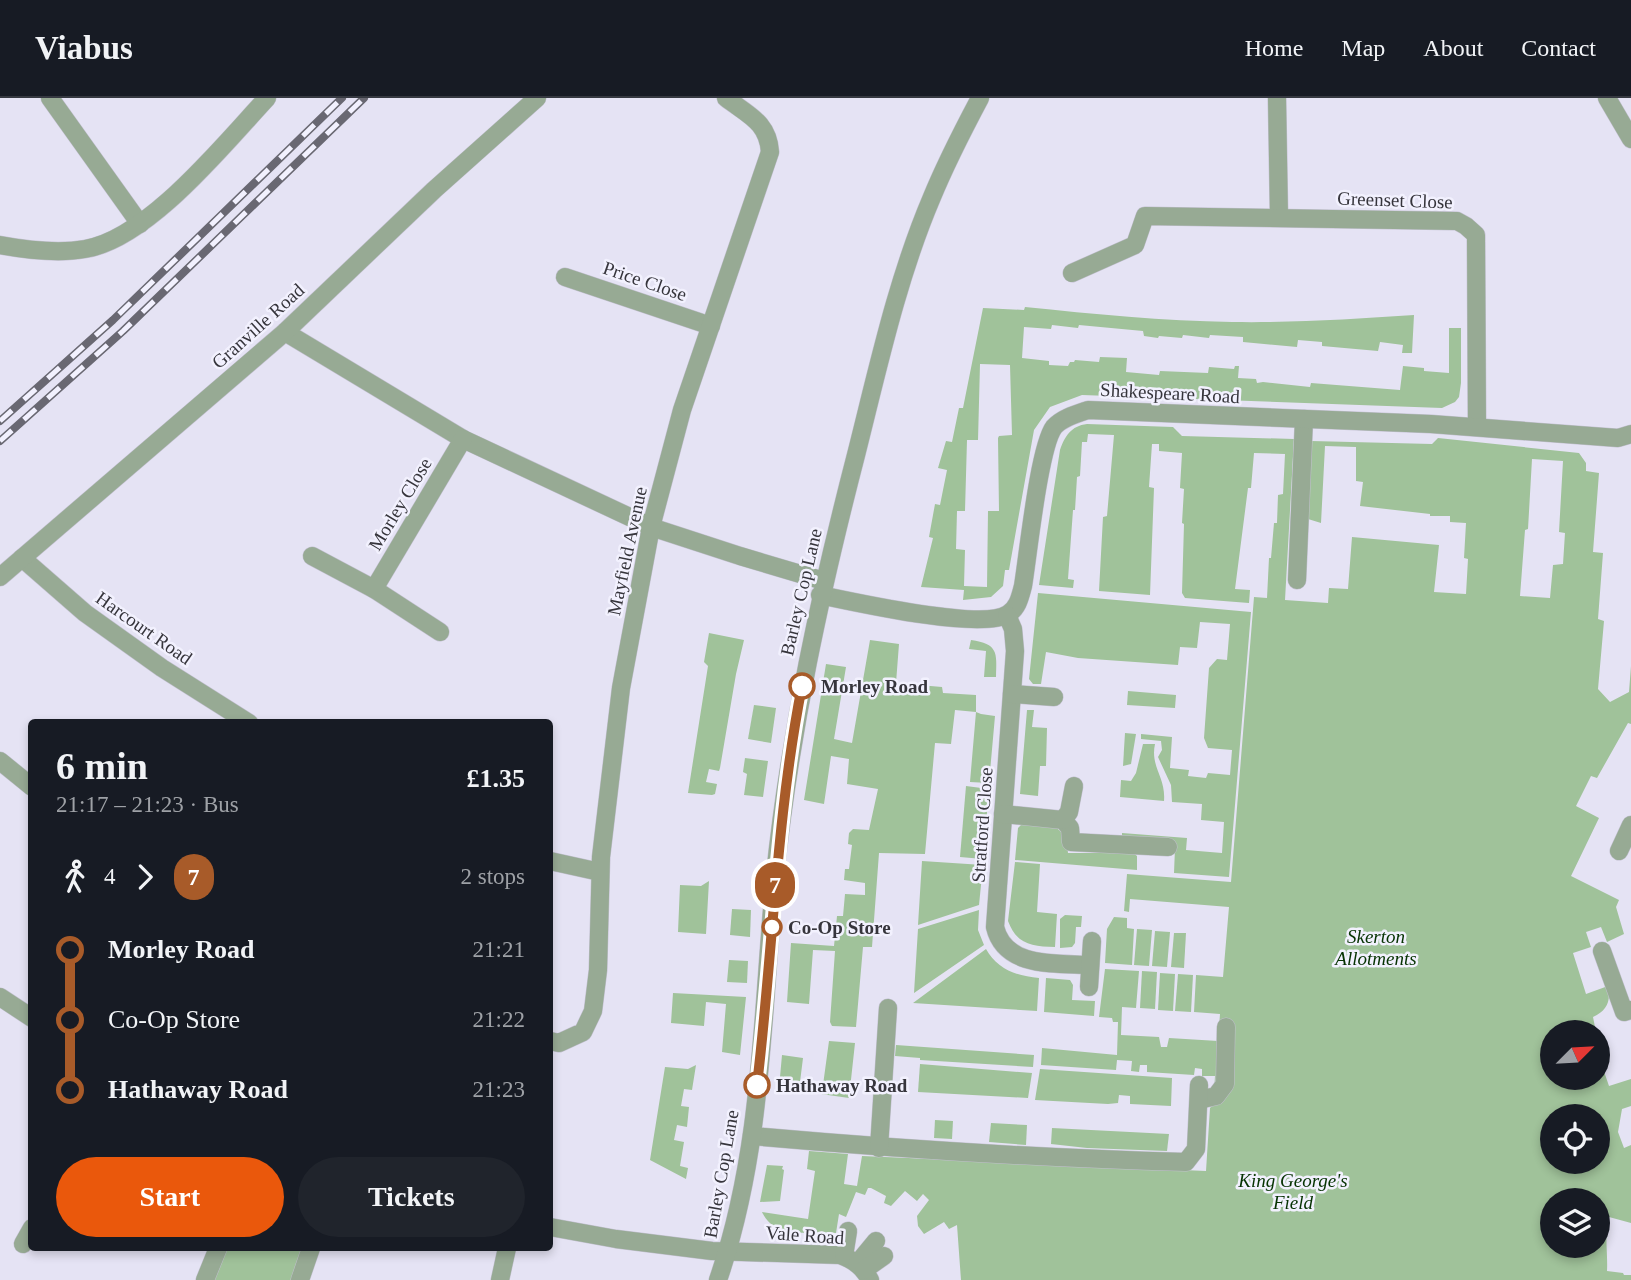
<!DOCTYPE html>
<meta charset="utf-8">
<style>
body{margin:0;font-family:Georgia,serif;background:#20242c;color:#f1f3f6;height:100vh;display:flex;flex-direction:column;font-size:26px;white-space:nowrap}
*{box-sizing:border-box;margin:0}
p{font-size:23px;color:#9ea1a6}
.icon{flex:none;width:38px;height:38px;fill:none;stroke:currentColor;stroke-width:2;stroke-linecap:round;stroke-linejoin:round}
.map{position:relative;flex:1;overflow:hidden}
.panel{position:absolute;left:28px;top:621px;width:525px;height:532px;display:flex;flex-direction:column;background:#171b24;border-radius:7px;box-shadow:0 4px 10px #0003}
.panel>*{flex:none}
.badge{padding:0 14px;border-radius:23px;font-size:24px;line-height:46px}
.needle{width:46px;rotate:66deg}
.controls{position:absolute;left:1540px;top:922px;display:grid;gap:14px}
.controls a{display:grid;place-items:center;width:70px;height:70px;border-radius:50%;background:#171b24;box-shadow:0 4px 10px #0003;font-size:35px}
.map>.badge{position:absolute;translate:-50% -50%;box-shadow:0 0 0 4px #fff}
.legs{display:flex;align-items:center;gap:10px;height:77px;padding:0 28px;font-size:23px}
.legs p{margin-inline-start:auto}
.summary{display:flex;align-items:center;justify-content:space-between;height:119px;padding:0 28px}
h1{font-size:38px;font-weight:600;line-height:52px}
.button{display:flex;gap:14px;margin-top:auto;padding:14px 28px}
.button a{flex:1;height:80px;border-radius:42px;background:#ea580c;color:#fff;font-size:28px;font-weight:600;line-height:80px;text-align:center}
.button a+a{background:#20242c;color:#f1f3f6}
ul{padding:0 28px;list-style:none}
li{display:flex;align-items:center;gap:24px;height:70px;font-size:26px}
li i{display:grid;place-items:center;width:10px;height:100%;margin:0 9px;background:currentColor}
li i::after{content:'';width:18px;height:18px;margin:-9px;border:5px solid;border-radius:50%;background:#171b24}
li p{margin-inline-start:auto}
li:first-child i{background:linear-gradient(#0000 50%,currentColor 0)}
li:last-child i{background:linear-gradient(currentColor 50%,#0000 0)}
header{display:flex;align-items:center;gap:42px;box-sizing:border-box;height:98px;padding:0 35px;background:#171b24;border-bottom:2px solid #363941}
header strong{font-size:33px}
nav{display:flex;gap:38px;margin-inline-start:auto;font-size:24px}
.map>svg:first-child{display:block}
</style>
<header>
<strong>Viabus</strong>
<nav><a>Home</a><a>Map</a><a>About</a><a>Contact</a></nav>
</header>
<div class="map">
<svg width="1631" height="1182" viewBox="0 0 1631 1182">
<rect width="100%" height="100%" fill="#e5e3f4"/>
<g fill="#a0c29a" fill-rule="evenodd">
<path d="M1025 209C1093 216 1164 223 1232 224 1293 225 1354 221 1414 217L1412 255H1402L1403 247 1380 244 1378 253 1322 248V244L1298 242 1297 249 1243 244V239L1210 237 1209 240 1183 237 1182 240 1159 238 1158 240 1144 238 1143 233 1079 227 1078 230 1052 227 1051 231 1024 229 1022 260 1049 263V267L1068 268 1070 264H1074L1075 262 1099 264 1100 259 1127 260 1126 274 1159 277 1160 273 1208 275 1209 269 1234 271 1235 268H1239L1238 280 1256 281 1257 285 1263 284 1310 289 1311 285 1400 292 1403 268 1424 270V273L1449 275V230H1461V285L1459 299 1455 304 1442 310 1082 297 1050 309 1034 332 1009 472H1005L1003 488 991 499 963 502 964 492 921 489 933 440 929 439 935 406 940 407 947 372 938 370 946 343 952 344 959 310H963L983 210 1024 212ZM980 266 1010 267 1012 337 999 338 998 340 999 413H988L987 489 964 488 965 452 956 451 957 413H965L967 342H978Z"/>
<path d="M1087 326 1173 329 1182 338 1294 341 1285 502 1328 505 1329 490 1348 491 1352 439 1439 447 1434 494 1466 496 1468 461 1464 460 1466 425 1450 424V418H1430V416L1360 408 1363 384 1356 383V349L1325 348 1321 425 1308 421 1311 343 1432 346 1438 340 1579 355 1586 365V373L1599 375 1593 454 1603 455 1598 521 1604 523 1598 591 1610 604 1629 594 1631 568V626L1628 625 1597 680 1591 678 1576 708 1599 720 1571 778 1619 802 1616 809 1624 836 1607 844 1601 829 1586 834 1591 849 1573 855 1586 896 1608 888C1611 904 1607 912 1593 919L1596 934H1552V980H1598V956L1609 988 1631 981V1008L1622 1011 1618 1034 1624 1050 1631 1047V1125L1609 1119C1604 1137 1608 1154 1607 1173L1623 1175 1624 1177H1631V1182H961L957 1127 949 1131 944 1124 924 1136 918 1128 917 1118 929 1102 923 1096 917 1103 905 1093 891 1108 884 1105 886 1098 871 1090H868L865 1097 856 1094 846 1119 839 1116 836 1135C809 1132 776 1143 762 1114L808 1121 815 1073 807 1071 809 1053 848 1056 844 1086 857 1088 862 1058 1206 1073 1210 1010 1218 1002 1214 994 1215 978H1202V971L1195 970 1194 977 1147 974V967H1140L1139 974 1131 973 1132 963 1117 962 1116 972 1041 967 1042 950 1117 957 1118 924H1113L1112 920 1099 919 1105 871 1139 873 1136 910 1122 909 1121 937 1159 939 1161 949H1167L1169 940 1218 943 1220 916 1194 914 1196 877 1223 879 1229 809 1130 801 1129 814 1124 813 1127 776 1231 784 1254 499 1267 500 1269 460H1271L1274 425H1277L1278 397 1283 396 1285 356 1254 355 1251 390H1248L1235 491 1250 492 1249 505 1185 500 1182 495 1184 426 1182 425 1184 391 1180 390 1182 355 1159 353V346H1152L1149 389 1154 390 1150 497 1099 493 1103 419 1107 418 1114 337 1088 336 1087 344H1082L1080 378 1077 379 1075 412H1073L1068 481 1074 482 1073 490 1039 487 1060 352C1065 338 1071 328 1087 326ZM1532 361 1563 363 1559 434 1565 435 1563 466 1553 467 1550 500 1520 498 1525 432 1528 431ZM1552 1018H1598V1064H1552ZM1552 1102H1598V1148H1552Z"/>
<path d="M1038 495 1251 514 1229 779 1174 775 1175 750 1122 739V735L1187 740 1186 752 1222 755 1224 724 1201 722 1202 706 1172 704 1171 687 1158 659 1162 652 1161 643 1141 641V636L1172 639 1170 670 1189 672 1188 678 1206 680 1208 675 1230 677 1232 652 1208 650 1204 640 1209 570 1217 561 1227 562 1230 526 1200 524 1197 550 1180 549 1178 567 1078 560 1046 554 1041 586H1033L1029 581Z"/>
<path d="M709 535 744 542 736 576 720 670 719 673 709 671 706 684 717 686 715 696 712 697 688 695 708 568 704 564Z"/>
<path d="M870 542 899 546 896 585 942 589 943 595 976 597V614L981 616 995 618 989 685 970 684 976 614 955 612 951 646 935 645 925 756 879 755 872 849H863L856 929 832 928 830 924 835 853 813 852 809 906 787 904 791 845 834 848 837 818H843L845 796 865 797V785L844 782 845 771H849L852 747 848 746 849 735 853 731 869 732 878 691 847 686 849 661 831 658 824 706 804 702 826 566 846 569 834 641 852 645Z"/>
<path d="M971 542C998 546 997 554 996 579H984L986 553 969 551Z"/>
<path d="M1128 593 1176 597 1175 610 1127 607Z"/>
<path d="M754 607 776 610 771 645 748 641Z"/>
<path d="M1027 612H1034L1032 629 1047 630 1046 668H1040L1038 698 1020 696Z"/>
<path d="M1125 635 1136 636 1131 666 1123 668Z"/>
<path d="M1143 646H1155C1150 669 1166 679 1164 703L1120 699 1121 682 1131 683 1136 675Z"/>
<path d="M745 660 768 663 763 699 744 697 747 676 743 674Z"/>
<path d="M966 688 989 691 983 761 960 759Z"/>
<path d="M1023 725C1049 727 1066 724 1068 755H1133L1137 758V772L1015 762 1018 730Z"/>
<path d="M922 763 983 767 979 807 918 827Z"/>
<path d="M1015 764 1040 766 1037 814 1057 816 1055 849C1032 848 1017 847 1008 823Z"/>
<path d="M709 783 706 836 678 834 680 787 701 788Z"/>
<path d="M732 811 751 812 750 839 730 837Z"/>
<path d="M979 812 978 832 984 847 914 895 918 831Z"/>
<path d="M1065 817 1082 818 1081 829H1076L1075 845 1072 849 1060 850V821Z"/>
<path d="M1114 819 1127 820V830L1134 831 1132 867 1105 865 1107 831Z"/>
<path d="M1137 831 1152 832 1149 868 1134 867Z"/>
<path d="M1155 833 1170 834 1167 869 1152 868Z"/>
<path d="M1174 835H1186L1184 870 1171 869Z"/>
<path d="M986 851C997 871 1016 878 1039 880L1037 913 913 905Z"/>
<path d="M729 862 748 863 747 885 727 884Z"/>
<path d="M1142 873 1157 874 1155 911 1140 910Z"/>
<path d="M1160 875 1175 876 1173 913 1158 912Z"/>
<path d="M1178 876 1193 877 1191 914 1175 913Z"/>
<path d="M1046 880 1070 882 1073 887 1072 902 1095 903 1094 918 1044 914Z"/>
<path d="M673 895 746 899 740 957 722 954 726 906 706 904 704 928 671 925Z"/>
<path d="M829 943 855 945 849 1000 779 990 782 957 803 960 800 984 823 987Z"/>
<path d="M896 947 1034 957 1033 969 920 962V960L895 958Z"/>
<path d="M920 966 1032 975 1028 1000 918 994Z"/>
<path d="M696 967 692 992 684 991 681 1008 689 1009 687 1029 677 1027 674 1042 684 1044 680 1068 688 1070 686 1081 650 1062 665 969 688 971Z"/>
<path d="M1040 971 1172 980 1171 1008 1130 1006V998L1119 997 1118 1005 1108 1006 1035 1002Z"/>
<path d="M935 1022 953 1023 952 1041 934 1040Z"/>
<path d="M991 1025 1027 1027 1026 1047 989 1044Z"/>
<path d="M1052 1030 1169 1036 1167 1053 1087 1050 1051 1046Z"/>
<path d="M767 1067 783 1068 782 1071 784 1072 780 1103 760 1104Z"/>
<path d="M227 1150H302L291 1182H214Z"/>
</g>
<g fill="none" stroke-linecap="round" stroke-linejoin="round">
<g stroke="#c2c0cf" stroke-width="19">
<g id="minor">
<path d="M50 0 140 126"/>
<path d="M1277 0 1279 119"/>
<path d="M1607 0 1631 41"/>
<path d="M0 147C27 152 57 156 85 151 148 141 224 46 267 0"/>
<path d="M1072 175 1135 147 1145 118 1457 123 1466 128 1476 137 1477 329"/>
<path d="M565 179 711 228"/>
<path d="M285 234 463 341 651 429 740 458 824 483"/>
<path d="M312 458 374 491"/>
<path d="M22 460 85 515 162 570 249 625"/>
<path d="M0 479 285 234 434 92 537 0"/>
<path d="M1297 482 1304 321"/>
<path d="M820 497C854 504 982 533 1008 516 1018 510 1020 499 1023 488 1028 458 1039 349 1054 329 1062 320 1076 316 1088 312L1431 326 1618 340 1631 336"/>
<path d="M1007 517 1013 531 1015 553 995 829C1005 871 1057 865 1090 867"/>
<path d="M440 534 374 491 463 341"/>
<path d="M1012 596 1054 599"/>
<path d="M0 663 32 689"/>
<path d="M1003 716 1063 722 1070 730 1071 744 1168 749"/>
<path d="M1063 722 1069 714 1074 688"/>
<path d="M1619 753 1631 727"/>
<path d="M550 763 600 774"/>
<path d="M1602 853 1624 914 1631 912"/>
<path d="M1089 889 1092 843"/>
<path d="M0 899 32 920"/>
<path d="M550 943 559 945 583 934 593 913 598 872 601 759 621 590 651 429 682 312 770 54C768 24 748 17 726 0"/>
<path d="M1199 1002 1216 998 1225 986 1226 929"/>
<path d="M752 1038C897 1051 1041 1060 1186 1064L1196 1051 1199 987"/>
<path d="M879 1050 888 910"/>
<path d="M550 1129 616 1141 712 1153 840 1157C854 1162 863 1169 870 1182"/>
<path d="M23 1146 32 1130"/>
<path d="M844 1158 848 1133"/>
<path d="M857 1166 876 1143"/>
<path d="M864 1172 884 1158"/>
<path d="M205 1182 218 1150"/>
<path d="M300 1182 311 1150"/>
<path d="M500 1182 507 1150"/>
<path d="M718 1182C763 1052 762 913 775 777 790 634 820 496 856 357 878 270 897 181 932 99 946 65 963 32 980 0"/>
</g>
</g>
<use href="#minor" stroke="#97aa94" stroke-width="18"/>
<g stroke="#696872" stroke-width="8">
<g id="rail">
<path d="M0 323 113 222 342 0"/>
<path d="M0 343 123 233 364 0"/>
</g>
</g>
<use href="#rail" stroke="#f2f1fe" stroke-width="5" stroke-dasharray="16" stroke-linecap="butt"/>
</g>
<g fill="none" stroke-linecap="round" stroke-linejoin="round">
<g stroke="#fff" stroke-width="16">
<path id="line-1" d="M757 987C773 854 776 720 802 588"/>
</g>
<use href="#line-1" stroke="#a85b29" stroke-width="10"/>
</g>
<g fill="#fff" stroke="#a85b29" stroke-width="3.5">
<circle cx="802" cy="588" r="12"/>
<circle cx="772" cy="829" r="9"/>
<circle cx="757" cy="987" r="12"/>
</g>
<g text-anchor="middle" dominant-baseline="central" stroke-width="5" stroke-linejoin="round" paint-order="stroke">
<g font-size="19" fill="#36353c" stroke="#f2f1fe">
<text transform="translate(1395 102) rotate(2)">Greenset Close</text>
<text transform="translate(645 183) rotate(19)">Price Close</text>
<text transform="translate(258 228) rotate(-42)">Granville Road</text>
<text transform="translate(1170 295) rotate(3)">Shakespeare Road</text>
<text transform="translate(400 406) rotate(-59)">Morley Close</text>
<text transform="translate(627 453) rotate(-78)">Mayfield Avenue</text>
<text transform="translate(801 494) rotate(-77)">Barley Cop Lane</text>
<text transform="translate(144 530) rotate(35)">Harcourt Road</text>
<text transform="translate(982 727) rotate(-86)">Stratford Close</text>
<text transform="translate(721 1076) rotate(-80)">Barley Cop Lane</text>
<text transform="translate(805 1137) rotate(4)">Vale Road</text>
</g>
<g font-size="19" font-weight="bold" fill="#36353c" stroke="#f2f1fe" text-anchor="start">
<text x="821" y="588">Morley Road</text>
<text x="788" y="829">Co-Op Store</text>
<text x="776" y="987">Hathaway Road</text>
</g>
<g font-size="19" font-style="italic" fill="#063302" stroke="#f2f1fe">
<text x="1376" y="838">Skerton<tspan x="1376" dy="22">Allotments</tspan></text>
<text x="1293" y="1082">King George's<tspan x="1293" dy="22">Field</tspan></text>
</g>
</g>
</svg>
<div class="controls">
<a><svg class="needle" viewBox="-14 -14 28 28"><path d="M0-13l5 13h-10z" fill="#e53935"/><path d="M0 13l5-13h-10z" fill="#9ea1a6"/></svg></a>
<a><svg class="icon" aria-label="locate" viewBox="0 0 24 24"><circle cx="12" cy="12" r="6"/><path d="M12 2v4M12 18v4M2 12h4M18 12h4"/></svg></a>
<a><svg class="icon" aria-label="layers" viewBox="0 0 24 24"><path d="M12 4l9 5-9 5-9-5zM3 14l9 5 9-5"/></svg></a>
</div>
<b class="badge" style="left:775px;top:787px;background:#a85b29;color:#fff">7</b>
<section class="panel">
<div class="summary"><div><h1>6 min</h1><p>21:17 – 21:23 · Bus</p></div><b>£1.35</b></div>
<div class="legs"><svg class="icon" aria-label="walk" viewBox="0 0 24 24"><circle cx="13" cy="4" r="2"/><path d="M13 8l-2 6 4 7M11 14l-3 7M7 12l3-4h3l4 4"/></svg>4<svg class="icon" aria-label="forward" viewBox="0 0 24 24"><path d="M9 5l7 7-7 7"/></svg><b class="badge" style="background:#a85b29;color:#fff">7</b><p>2 stops</p></div>
<ul>
<li><i style="color:#a85b29"></i><b>Morley Road</b><p>21:21</p></li>
<li><i style="color:#a85b29"></i><span>Co-Op Store</span><p>21:22</p></li>
<li><i style="color:#a85b29"></i><b>Hathaway Road</b><p>21:23</p></li>
</ul>
<div class="button"><a>Start</a><a>Tickets</a></div>
</section>
</div>
